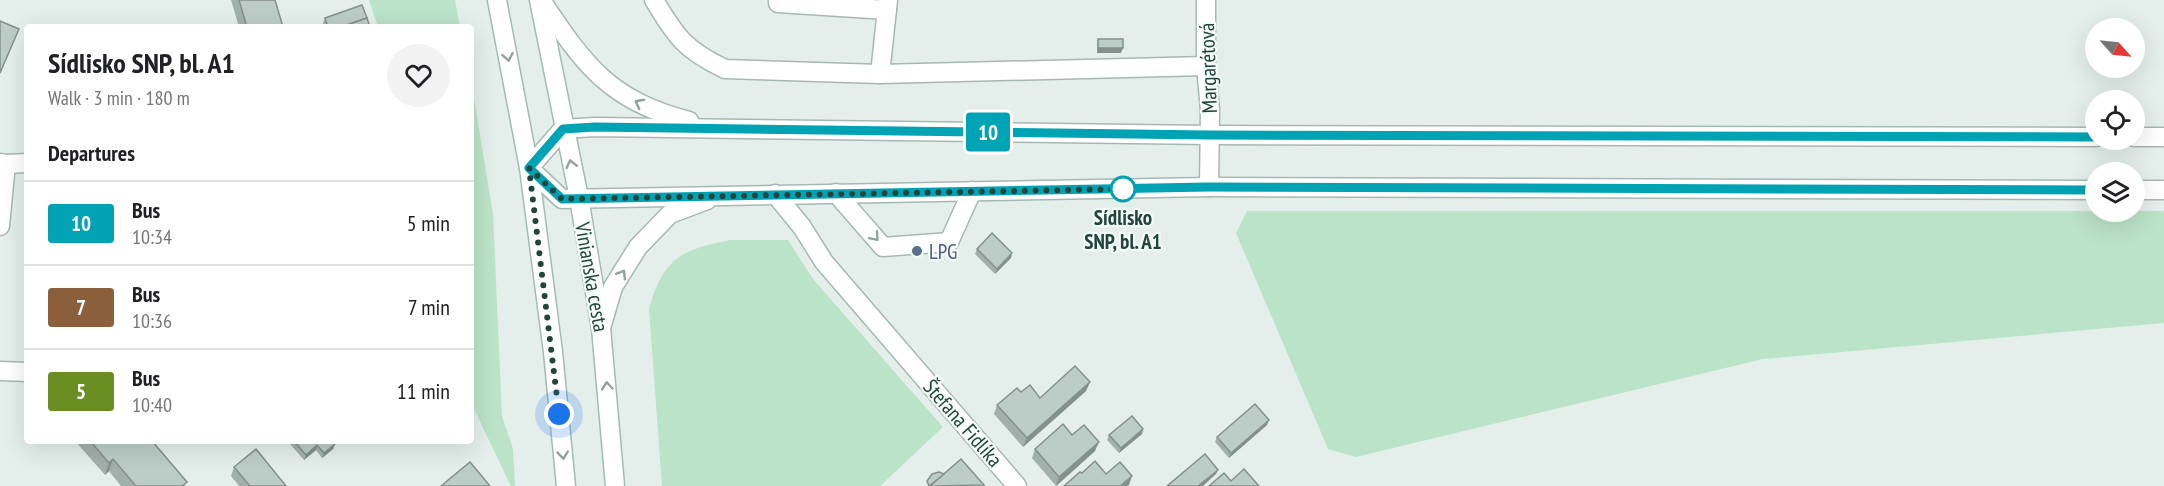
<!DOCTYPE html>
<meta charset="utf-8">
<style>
body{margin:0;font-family:"PT Sans Narrow",sans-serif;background:#f2f2f2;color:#202124;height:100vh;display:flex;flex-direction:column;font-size:22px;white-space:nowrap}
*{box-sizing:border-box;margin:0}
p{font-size:20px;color:#757577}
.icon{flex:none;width:33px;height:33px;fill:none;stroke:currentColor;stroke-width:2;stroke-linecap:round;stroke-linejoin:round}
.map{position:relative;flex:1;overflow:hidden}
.details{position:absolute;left:24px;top:24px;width:450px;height:420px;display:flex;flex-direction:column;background:#fff;border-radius:6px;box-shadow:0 6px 24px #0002}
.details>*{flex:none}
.badge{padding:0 12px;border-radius:4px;font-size:21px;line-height:39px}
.needle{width:39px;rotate:117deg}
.fabs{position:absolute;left:2085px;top:18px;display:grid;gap:12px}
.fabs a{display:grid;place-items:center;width:60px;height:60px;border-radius:50%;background:#fff;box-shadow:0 6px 24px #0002;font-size:30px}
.you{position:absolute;width:30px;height:30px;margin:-15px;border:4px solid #fff;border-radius:50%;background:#1a73e8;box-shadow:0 0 0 9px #1a73e833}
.map>.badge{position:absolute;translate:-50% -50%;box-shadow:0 0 0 3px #fff}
h2{padding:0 24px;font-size:22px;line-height:54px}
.round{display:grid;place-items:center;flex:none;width:63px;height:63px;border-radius:32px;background:#f2f2f2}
.head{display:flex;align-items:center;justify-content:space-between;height:102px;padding:0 24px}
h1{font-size:28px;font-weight:600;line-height:45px}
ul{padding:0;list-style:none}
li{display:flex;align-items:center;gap:18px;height:84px;padding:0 24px;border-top:2px solid #e0e0e0}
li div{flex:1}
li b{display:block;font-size:22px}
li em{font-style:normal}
li .badge{min-width:66px;font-weight:700;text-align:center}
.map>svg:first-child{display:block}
</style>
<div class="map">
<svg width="2164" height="486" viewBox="0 0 2164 486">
<rect width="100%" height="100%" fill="#e4efeb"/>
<g fill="#bbe3c7">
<path d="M369 0H455L460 27H378Z"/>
<path d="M471 80 493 214 502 416 513 449 515 486H511L471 403Z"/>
<path d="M1247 211H2164V323L1763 359 1356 457 1328 449 1236 233Z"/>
<path d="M730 240H788L813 279 943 427 880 486H662L649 309C663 259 680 250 730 240Z"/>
</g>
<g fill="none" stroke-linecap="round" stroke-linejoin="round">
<g stroke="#a6b8b3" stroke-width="21">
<g id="service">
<path d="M654 0C676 37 685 50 725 69L880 74 1206 66"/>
<path d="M778 0V3L887 10"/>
<path d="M880 74 888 0"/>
<path d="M836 193 883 247 949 242 972 191"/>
</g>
</g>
<g stroke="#a6b8b3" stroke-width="21">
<g id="minor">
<path d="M541 0C585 66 609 100 689 121"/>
<path d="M1206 0V66L1210 110 1209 187"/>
<path d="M2096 137 1209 135 595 127 563 129 529 168 562 199 1209 187 2096 190"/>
<path d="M2134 137H2164"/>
<path d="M0 163 6 164 0 226"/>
<path d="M6 164 27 163"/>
<path d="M2134 190H2164"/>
<path d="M775 194 802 227 824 262 1017 486"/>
<path d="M601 328 613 287 638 247 670 214 707 200"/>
<path d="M0 371 27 372"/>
</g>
</g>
<g stroke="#a1bcb4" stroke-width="21">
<g id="secondary">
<path d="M497 0 529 168 553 352 566 486"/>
<path d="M539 0 579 198 601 328 615 486"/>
</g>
</g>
<use href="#service" stroke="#fff" stroke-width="18"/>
<use href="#minor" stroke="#fff" stroke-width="18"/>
<use href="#secondary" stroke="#fff" stroke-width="18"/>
</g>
<g fill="#a2b0ab">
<path d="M231 0H275L283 27H239Z"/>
<path d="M325 18 370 27H324L323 23Z"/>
<path d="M1098 39 1121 53H1097V44Z"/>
<path d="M977 249 1011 258 995 274 975 254Z"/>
<path d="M1090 382 1086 391 1023 447 994 414 997 405 1021 392 1040 398Z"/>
<path d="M1267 425 1229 458 1215 442 1217 437Z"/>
<path d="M1143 429 1142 434 1119 453 1107 440 1109 435Z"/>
<path d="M1072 435 1095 451 1056 486 1032 458 1035 449Z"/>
<path d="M75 441H152L186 486H121L109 471 105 475Z"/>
<path d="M292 441H332L335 444 333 449 322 458 316 450 304 460 290 444Z"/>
<path d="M234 467 286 486H239L231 476Z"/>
</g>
<g fill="#84908b">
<path d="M1098 48H1123L1121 53H1097Z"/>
<path d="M1012 253 1011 258 995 274 997 269Z"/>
<path d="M1090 382 1086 391 1023 447 1027 438Z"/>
<path d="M1269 420 1267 425 1229 458 1231 453Z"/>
<path d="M1143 429 1142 434 1119 453 1121 448Z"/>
<path d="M1099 442 1095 451 1056 486 1059 477Z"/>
<path d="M335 444 333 449 322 458 324 453Z"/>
<path d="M317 445 316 450 304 460 306 455Z"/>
<path d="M113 459 109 471 105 475 109 463Z"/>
<path d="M1218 470 1216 474 1203 486H1198Z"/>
<path d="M1132 476 1129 485 1127 486H1120Z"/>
</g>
<g fill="#bccdc7" stroke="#84908b" stroke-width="1.5">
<path d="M239 0H275L283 27H247Z"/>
<path d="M362 5 367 18 341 27H328L325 18Z"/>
<path d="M367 18 370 27H341Z"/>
<path d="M0 21 19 29 0 73Z"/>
<rect x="1098" y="39" width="25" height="9"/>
<path d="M992 233 1012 253 997 269 977 249Z"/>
<path d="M1075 366 1090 382 1027 438 997 405 1017 388 1021 392 1030 385 1040 398Z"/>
<path d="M1255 404 1269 420 1231 453 1217 437Z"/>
<path d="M1132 416 1143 429 1121 448 1109 435Z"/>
<path d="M1063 424 1072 435 1084 425 1099 442 1059 477 1035 449Z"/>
<path d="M90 441H152L187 482 182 486H136L113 459 109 463Z"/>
<path d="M294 441H332L335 444 324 453 317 445 306 455Z"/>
<path d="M256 449 286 486H250L234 467Z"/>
<path d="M1205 454 1218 470 1198 486H1167Z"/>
<path d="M961 459 984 485 930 486Z"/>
<path d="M1095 461 1106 474 1120 462 1132 476 1120 486H1064L1080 472 1082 473Z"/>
<path d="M470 462 490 486H441Z"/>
<path d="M1244 469 1259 486H1209L1224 473 1231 481Z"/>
<path d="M939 472 944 474 929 486 927 481 932 474Z"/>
</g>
<defs><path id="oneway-chevron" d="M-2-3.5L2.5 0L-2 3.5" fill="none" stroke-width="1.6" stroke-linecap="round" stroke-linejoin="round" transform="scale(1.5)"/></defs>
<g stroke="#90a29e">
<use href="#oneway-chevron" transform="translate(508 57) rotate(79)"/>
<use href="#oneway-chevron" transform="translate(639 103) rotate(-152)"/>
<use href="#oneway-chevron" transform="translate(571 164) rotate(-103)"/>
<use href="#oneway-chevron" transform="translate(875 237) rotate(49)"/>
<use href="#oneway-chevron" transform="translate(622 274) rotate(-58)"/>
<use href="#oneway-chevron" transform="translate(607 386) rotate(-95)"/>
<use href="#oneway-chevron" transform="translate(563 455) rotate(84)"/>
</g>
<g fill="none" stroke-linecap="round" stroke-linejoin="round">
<g stroke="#fff" stroke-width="14">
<path id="line" d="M2096 137 1209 135 595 127 563 129 529 168 562 199 1209 187 2096 190"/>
</g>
<use href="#line" stroke="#00a3b4" stroke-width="9"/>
<path stroke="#21443c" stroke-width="6" stroke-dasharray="0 10.8" d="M559 414 529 168 562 199 1123 189"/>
</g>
<circle fill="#fff" stroke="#00a3b4" stroke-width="3" cx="1123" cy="189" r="12"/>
<circle fill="#5c6f8a" stroke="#f5fbf8" stroke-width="2" cx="917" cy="251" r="6"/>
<g text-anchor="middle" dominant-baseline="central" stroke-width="4.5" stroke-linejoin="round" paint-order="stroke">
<g font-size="21" fill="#21443c" stroke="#f5fbf8">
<text transform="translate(1208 68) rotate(-92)">Margarétová</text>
<text transform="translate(592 277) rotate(80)">Vinianska cesta</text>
<text transform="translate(963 423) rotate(49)">Štefana Fidlíka</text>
</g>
<g font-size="21" font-weight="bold" fill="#21443c" stroke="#f5fbf8">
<text x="1123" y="217">Sídlisko<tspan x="1123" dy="24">SNP, bl. A1</tspan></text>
</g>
<g font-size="21" fill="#4e5e75" stroke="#f5fbf8" text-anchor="start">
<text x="929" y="251">LPG</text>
</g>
</g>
</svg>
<div class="fabs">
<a><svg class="needle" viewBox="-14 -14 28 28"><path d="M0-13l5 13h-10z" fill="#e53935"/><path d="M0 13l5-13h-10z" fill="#757577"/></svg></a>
<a><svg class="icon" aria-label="locate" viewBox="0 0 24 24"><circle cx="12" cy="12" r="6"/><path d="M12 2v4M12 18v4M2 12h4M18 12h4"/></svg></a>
<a><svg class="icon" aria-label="layers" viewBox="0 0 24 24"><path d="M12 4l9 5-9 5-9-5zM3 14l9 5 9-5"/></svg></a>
</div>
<div class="you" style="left:559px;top:414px"></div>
<b class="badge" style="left:988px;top:132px;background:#00a3b4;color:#fff">10</b>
<section class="details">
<div class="head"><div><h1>Sídlisko SNP, bl. A1</h1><p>Walk · 3 min · 180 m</p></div><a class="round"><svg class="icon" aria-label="heart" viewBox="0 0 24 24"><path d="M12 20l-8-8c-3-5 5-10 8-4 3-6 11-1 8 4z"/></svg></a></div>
<h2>Departures</h2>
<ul>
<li><span class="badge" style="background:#00a3b4;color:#fff">10</span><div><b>Bus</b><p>10:34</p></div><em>5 min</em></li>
<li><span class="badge" style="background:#8b5e3c;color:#fff">7</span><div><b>Bus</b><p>10:36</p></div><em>7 min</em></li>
<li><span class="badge" style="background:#6b8e23;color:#fff">5</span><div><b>Bus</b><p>10:40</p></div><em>11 min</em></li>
</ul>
</section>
</div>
